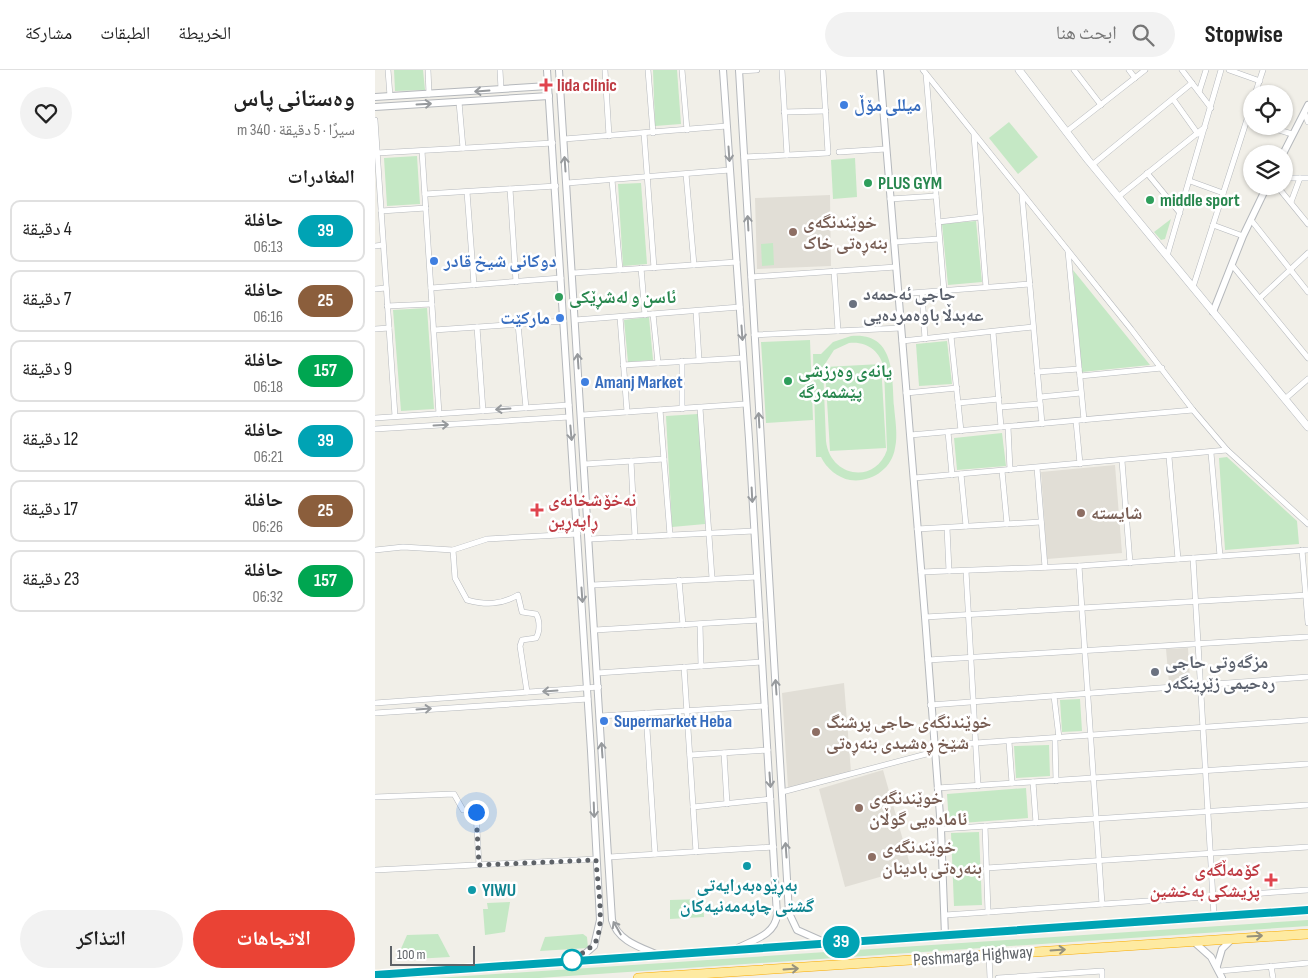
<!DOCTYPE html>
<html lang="ar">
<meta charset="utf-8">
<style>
body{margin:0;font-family:"Sofia Sans Condensed","Noto Naskh Arabic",sans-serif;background:#f2f2f2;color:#222;direction:rtl;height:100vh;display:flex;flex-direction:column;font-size:19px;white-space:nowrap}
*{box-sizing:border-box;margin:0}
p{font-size:16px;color:#767676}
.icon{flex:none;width:28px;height:28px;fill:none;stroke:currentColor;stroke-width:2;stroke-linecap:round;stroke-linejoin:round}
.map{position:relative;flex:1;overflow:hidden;direction:ltr}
.drawer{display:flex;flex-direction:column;background:#fff;width:375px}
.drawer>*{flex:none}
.badge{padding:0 10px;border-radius:16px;font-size:18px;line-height:32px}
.fabs{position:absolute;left:868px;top:15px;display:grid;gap:10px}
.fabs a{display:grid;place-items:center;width:50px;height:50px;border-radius:50%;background:#fff;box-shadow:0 1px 4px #0004;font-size:25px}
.scale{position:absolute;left:15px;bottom:12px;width:85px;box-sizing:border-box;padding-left:5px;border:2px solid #5f6368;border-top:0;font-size:14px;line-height:18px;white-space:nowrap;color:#5f6368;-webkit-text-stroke:4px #fff;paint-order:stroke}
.you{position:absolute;width:25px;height:25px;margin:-12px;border:4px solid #fff;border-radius:50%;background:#1a73e8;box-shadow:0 0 0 8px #1a73e833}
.map>.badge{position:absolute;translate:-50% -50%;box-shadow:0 0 0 2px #fff}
h2{padding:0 20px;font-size:19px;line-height:45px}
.round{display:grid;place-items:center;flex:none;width:52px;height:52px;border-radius:26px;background:#f2f2f2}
.headline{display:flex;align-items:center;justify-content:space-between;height:85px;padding:0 20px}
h1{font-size:24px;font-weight:800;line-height:38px}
.cta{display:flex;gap:10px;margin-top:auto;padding:10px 20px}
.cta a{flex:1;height:58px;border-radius:30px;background:#ea4335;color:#fff;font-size:20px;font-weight:800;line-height:58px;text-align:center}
.cta a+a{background:#f2f2f2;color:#222}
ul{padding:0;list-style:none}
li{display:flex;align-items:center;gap:15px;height:62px;margin:0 10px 8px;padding:0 10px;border:2px solid #e0e0e0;border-radius:10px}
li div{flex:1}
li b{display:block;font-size:19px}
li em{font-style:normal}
li .badge{min-width:55px;font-weight:700;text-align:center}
header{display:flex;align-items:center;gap:30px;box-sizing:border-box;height:70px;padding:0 25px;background:#fff;border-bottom:1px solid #e0e0e0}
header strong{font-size:24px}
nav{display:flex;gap:28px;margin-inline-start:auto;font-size:18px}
.search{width:350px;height:45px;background:#f2f2f2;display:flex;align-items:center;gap:12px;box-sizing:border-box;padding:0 18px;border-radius:28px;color:#767676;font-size:19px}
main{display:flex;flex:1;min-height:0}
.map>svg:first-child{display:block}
</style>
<header>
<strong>Stopwise</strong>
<div class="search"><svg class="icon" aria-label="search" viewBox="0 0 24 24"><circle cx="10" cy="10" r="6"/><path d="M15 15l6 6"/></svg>ابحث هنا</div>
<nav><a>الخريطة</a><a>الطبقات</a><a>مشاركة</a></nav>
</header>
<main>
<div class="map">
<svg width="933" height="908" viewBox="0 0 933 908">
<rect width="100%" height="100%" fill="#f1efe8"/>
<g fill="#e1ded6">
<path d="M455 125 456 196 382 199 380 128Z"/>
<path d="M740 395 747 483 672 489 666 402Z"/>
<path d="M813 578 815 612 794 613 791 579Z"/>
<path d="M469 613 476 702 413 718 407 623Z"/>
<path d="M508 700 536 798 470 817 444 719Z"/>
</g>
<g fill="#c5e8c5" fill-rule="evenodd">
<path d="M19 0H48L50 20 20 21Z"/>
<path d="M278 0H302L306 54 280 56Z"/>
<path d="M634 52 663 87 643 104 614 68Z"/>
<path d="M42 86 45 134 12 136 9 88Z"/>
<path d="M480 88 482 127 458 129 456 90Z"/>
<path d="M266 113 272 194 248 196 243 114Z"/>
<path d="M796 149 790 169 786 170 779 162Z"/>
<path d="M601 151 607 212 573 215 567 154Z"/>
<path d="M398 173 399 195 387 196 386 174Z"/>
<path d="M698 200 775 295 707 302Z"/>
<path d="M52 238 59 339 26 341 18 240Z"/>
<path d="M274 247 278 290 253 292 249 250Z"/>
<path d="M476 266C520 262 517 305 519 336 520 349 523 365 520 378 517 399 496 413 475 410 463 408 451 398 446 387H441L438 284H446L458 272ZM474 273C492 271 505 281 509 298L512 380C500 415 455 407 451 371L448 297 459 280Z"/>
<path d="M435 270 438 350 391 353 386 272Z"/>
<path d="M572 271 577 314 544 316 541 274Z"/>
<path d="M506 294 511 378 455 381 450 297Z"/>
<path d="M323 344 330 454 297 457 291 346Z"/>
<path d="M627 363 631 396 582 400 579 368Z"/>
<path d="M852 387 922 451 924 474 850 480 844 388Z"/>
<path d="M705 629 707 661 687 662 685 630Z"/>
<path d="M674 675 675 706 641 708 639 676Z"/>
<path d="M651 718 653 748 574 754 572 724Z"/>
<path d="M604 762 607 835 579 836 576 763Z"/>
<path d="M328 829 329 847 295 849V830Z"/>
<path d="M135 832 130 862 110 865 108 839H113L112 833Z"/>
<path d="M933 850V856L164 908H61Z"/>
<path d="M63 864 75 887 21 890 32 865Z"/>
<path d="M208 864 212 867 213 878 165 881 170 867Z"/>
</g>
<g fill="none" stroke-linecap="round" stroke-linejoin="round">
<g stroke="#b5b8bc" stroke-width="6">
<g id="minor">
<path d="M13 0 15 26"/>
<path d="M53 0 54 24"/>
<path d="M125 0 126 19"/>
<path d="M230 0 234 66"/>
<path d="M273 0 278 63"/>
<path d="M307 0 312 60"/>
<path d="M407 0 412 85"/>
<path d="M548 0 756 259 818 340 852 380 933 454"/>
<path d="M699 0 726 35"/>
<path d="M754 0 760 8"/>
<path d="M807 0 836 38"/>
<path d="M854 0 885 11"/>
<path d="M364 1 382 0"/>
<path d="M551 4 569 221"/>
<path d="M186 20 231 17"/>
<path d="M824 22 831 0"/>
<path d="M880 24 888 0"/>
<path d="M798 29 823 64"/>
<path d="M84 32 88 78"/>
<path d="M409 42 451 41"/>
<path d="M930 44 933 52"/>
<path d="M0 50 20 346"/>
<path d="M890 56 917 64"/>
<path d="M691 62 770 0"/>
<path d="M269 63 279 198"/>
<path d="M599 65 611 217"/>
<path d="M189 69 352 56"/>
<path d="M47 81 64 344"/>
<path d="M464 82 511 79"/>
<path d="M2 83 178 73"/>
<path d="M369 87 453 83 448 0"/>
<path d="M717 95 817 13"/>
<path d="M772 103 805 143"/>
<path d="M311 104 319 195"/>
<path d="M909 108H933"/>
<path d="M237 110 245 200"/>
<path d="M815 111 848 123"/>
<path d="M192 113 355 100"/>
<path d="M902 116 933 154"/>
<path d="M135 119 141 212"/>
<path d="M92 122 99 215"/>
<path d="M50 124 181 116"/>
<path d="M647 125 667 354"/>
<path d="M743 127 830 57"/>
<path d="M515 129 561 126"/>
<path d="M916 132 925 108"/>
<path d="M6 141 51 138"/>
<path d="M876 150 933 222"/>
<path d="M563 152 605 147"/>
<path d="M838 155 868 166"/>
<path d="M519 172 564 169"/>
<path d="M0 176 8 175"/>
<path d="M693 181 709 350"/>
<path d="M792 186 846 0"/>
<path d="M857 195 933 288"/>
<path d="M266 198 270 245"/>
<path d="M459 201 463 261"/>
<path d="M198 203 362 192"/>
<path d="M376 207 521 197"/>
<path d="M818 217 876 37"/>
<path d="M56 218 186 208"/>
<path d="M0 219 11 218"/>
<path d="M547 223 550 269"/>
<path d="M523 224 655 214"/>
<path d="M885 228 933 183"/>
<path d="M12 236 57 234"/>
<path d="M321 241 324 290"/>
<path d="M278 244 283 293"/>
<path d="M245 247 252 342"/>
<path d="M200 250 365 237"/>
<path d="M143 254 151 338"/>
<path d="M102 257 108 341"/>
<path d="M0 259 14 258"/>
<path d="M59 260 189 251"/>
<path d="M618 262 626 357"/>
<path d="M379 265 526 258"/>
<path d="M576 266 586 361"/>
<path d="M527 271 658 257"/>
<path d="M248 295 368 288"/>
<path d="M662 302 704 299"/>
<path d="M705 306 787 298"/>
<path d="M531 323 582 318"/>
<path d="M665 327 706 323"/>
<path d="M910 329 933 309"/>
<path d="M583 333 624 329"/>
<path d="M625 337 665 334"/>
<path d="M325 338 337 508"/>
<path d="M307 339V291"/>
<path d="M285 340 295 465"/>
<path d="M207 345 371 334"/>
<path d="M0 348 194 335"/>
<path d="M701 351 705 394"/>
<path d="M633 357 635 400"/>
<path d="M0 359 194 347"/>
<path d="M573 362 577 405"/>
<path d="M535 365 818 340"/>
<path d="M836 383 845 486"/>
<path d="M794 387 803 489"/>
<path d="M256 391 260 467"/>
<path d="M747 391 755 493"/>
<path d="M210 394 289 389"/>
<path d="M662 398 670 497"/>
<path d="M627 401 632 454"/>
<path d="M586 404 591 456"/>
<path d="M539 408 852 380"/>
<path d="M572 458 574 501"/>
<path d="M542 459 666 452"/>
<path d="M215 469 379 461"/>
<path d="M0 480 28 477 78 480 112 469 203 464"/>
<path d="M78 480 80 508 92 530C110 535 126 535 143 525L147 542 161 544C165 550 165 562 161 568L147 570 145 576 152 622"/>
<path d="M927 480 933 553"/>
<path d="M818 488 839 846"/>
<path d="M704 496 727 834"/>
<path d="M591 501 603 716"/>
<path d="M546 502 704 496 933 480"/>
<path d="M304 510 308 555"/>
<path d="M217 515 382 507"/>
<path d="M550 547 933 525"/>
<path d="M325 554 326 596"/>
<path d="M220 560 385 550"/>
<path d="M553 590 933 567"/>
<path d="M309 597 321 782"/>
<path d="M222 603 387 592"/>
<path d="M679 626 684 668"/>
<path d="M0 633 224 617"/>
<path d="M555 635 933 607"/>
<path d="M0 643 213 629"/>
<path d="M271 643 280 784"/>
<path d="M225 646 390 636"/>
<path d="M680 669 681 711"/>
<path d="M634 672 637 713"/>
<path d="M558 676 933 650"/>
<path d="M349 683 352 734"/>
<path d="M315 685 393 680"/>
<path d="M658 712 661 753"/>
<path d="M562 718 933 694"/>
<path d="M407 722 559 682"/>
<path d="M0 727 79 724 88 740H98L101 742 104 795"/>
<path d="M318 737 396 729"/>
<path d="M610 756 613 842"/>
<path d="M566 759 933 735"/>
<path d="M234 787 399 777"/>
<path d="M611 798 933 777"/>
<path d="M0 800 221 789"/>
<path d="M570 845 933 820"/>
<path d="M614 885 615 908"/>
<path d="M896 896 898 908"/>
<path d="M845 901 933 893"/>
<path d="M623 908 727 901V908"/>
</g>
</g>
<g stroke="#b5b8bc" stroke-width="8">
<g id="tertiary">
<path d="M172 0 216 681 225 850 219 876 204 889"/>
<path d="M184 0 237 850C242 870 264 877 281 884"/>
<path d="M348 0 374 369 402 845C400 865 378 870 363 878"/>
<path d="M364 0 414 843 422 860 449 872"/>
<path d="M505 0 550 547 566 759 570 866"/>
<path d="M0 27 173 16"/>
<path d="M0 37 174 26"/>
<path d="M908 84 933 35"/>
<path d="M838 242 868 166 892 116"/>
<path d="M818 871 836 887 847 908"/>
<path d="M842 896 847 879 857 869"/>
</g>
</g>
<g stroke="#b6babf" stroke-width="8">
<path id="secondary" d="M644 0 713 90 933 357"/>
</g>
<g stroke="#f9ab00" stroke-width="10">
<g id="trunk">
<path d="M0 905 933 840"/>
<path d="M263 908 933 864"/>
</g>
</g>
<use href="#minor" stroke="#fff" stroke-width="5"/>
<use href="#tertiary" stroke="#fff" stroke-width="6"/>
<use href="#secondary" stroke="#fff" stroke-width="7"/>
<use href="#trunk" stroke="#feeaa1" stroke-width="9"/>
</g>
<defs><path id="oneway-shaft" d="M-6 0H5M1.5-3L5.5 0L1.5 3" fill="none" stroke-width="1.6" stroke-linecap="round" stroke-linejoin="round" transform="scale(1.25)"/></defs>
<g stroke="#979a9d">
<use href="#oneway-shaft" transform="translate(107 21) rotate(176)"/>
<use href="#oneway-shaft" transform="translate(49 34) rotate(-3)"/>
<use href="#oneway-shaft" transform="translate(354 84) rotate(86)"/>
<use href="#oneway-shaft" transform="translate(190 94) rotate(-94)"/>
<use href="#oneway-shaft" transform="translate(373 153) rotate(-93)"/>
<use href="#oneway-shaft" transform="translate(367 263) rotate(86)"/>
<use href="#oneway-shaft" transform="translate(203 291) rotate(-94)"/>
<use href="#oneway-shaft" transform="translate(128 339) rotate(176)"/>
<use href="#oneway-shaft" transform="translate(384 350) rotate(-93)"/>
<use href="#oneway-shaft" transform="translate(66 355) rotate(-3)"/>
<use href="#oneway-shaft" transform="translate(196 363) rotate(85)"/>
<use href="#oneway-shaft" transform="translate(377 425) rotate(87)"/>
<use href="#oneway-shaft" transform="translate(207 525) rotate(86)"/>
<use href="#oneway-shaft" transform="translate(401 617) rotate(-94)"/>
<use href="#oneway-shaft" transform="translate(175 621) rotate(176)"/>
<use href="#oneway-shaft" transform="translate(49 639) rotate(-4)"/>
<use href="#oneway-shaft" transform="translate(227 680) rotate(-94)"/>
<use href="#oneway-shaft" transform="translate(395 710) rotate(86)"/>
<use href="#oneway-shaft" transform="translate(219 740) rotate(88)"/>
<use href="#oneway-shaft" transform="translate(411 780) rotate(-94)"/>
<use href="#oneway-shaft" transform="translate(242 858) rotate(-120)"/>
</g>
<g stroke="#97927c">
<use href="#oneway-shaft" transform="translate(880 866) rotate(-3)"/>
<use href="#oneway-shaft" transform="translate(683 880) rotate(-4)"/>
<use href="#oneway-shaft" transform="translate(416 899) rotate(-4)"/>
</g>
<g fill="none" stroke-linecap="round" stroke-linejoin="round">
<g stroke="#fff" stroke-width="11">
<path id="line" d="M0 905 933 840"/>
</g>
<use href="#line" stroke="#00a3b4" stroke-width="8"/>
<path stroke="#5f6368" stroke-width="5" stroke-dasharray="0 9" d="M101 742 104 795 221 790C222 811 230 852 221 871 217 878 204 885 197 890"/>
</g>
<g fill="#e0444e" stroke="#fff" stroke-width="2">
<path d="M168.5 7.5h5v5h5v5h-5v5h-5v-5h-5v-5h5z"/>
<path d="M159.5 432.5h5v5h5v5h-5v5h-5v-5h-5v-5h5z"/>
<path d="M893.5 802.5h5v5h5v5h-5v5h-5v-5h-5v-5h5z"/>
</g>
<g fill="#3f7fe0" stroke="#fff" stroke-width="2">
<circle cx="469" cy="35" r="5"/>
<circle cx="59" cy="191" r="5"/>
<circle cx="185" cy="248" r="5"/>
<circle cx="210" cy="312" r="5"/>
<circle cx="229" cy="651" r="5"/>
</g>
<g fill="#2e9e5b" stroke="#fff" stroke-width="2">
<circle cx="493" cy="113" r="5"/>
<circle cx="775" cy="130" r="5"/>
<circle cx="184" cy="227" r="5"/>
<circle cx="413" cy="311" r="5"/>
</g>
<g fill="#8d6e63" stroke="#fff" stroke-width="2">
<circle cx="418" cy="162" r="5"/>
<circle cx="706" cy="443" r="5"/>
<circle cx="441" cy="662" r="5"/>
<circle cx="484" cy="738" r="5"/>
<circle cx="497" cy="787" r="5"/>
</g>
<g fill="#6b7280" stroke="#fff" stroke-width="2">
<circle cx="478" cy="234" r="5"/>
<circle cx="780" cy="602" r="5"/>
</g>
<g fill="#0f9aa8" stroke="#fff" stroke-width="2">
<circle cx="372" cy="796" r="5"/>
<circle cx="97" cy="820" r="5"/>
</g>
<circle fill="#fff" stroke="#00a3b4" stroke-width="2.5" cx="197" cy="890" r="10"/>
<g text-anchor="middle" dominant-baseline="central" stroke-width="5" stroke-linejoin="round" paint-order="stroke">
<g font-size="18" font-weight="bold" fill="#be3a42" stroke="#fff" text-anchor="start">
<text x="182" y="15">lida clinic</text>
<text x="173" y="430">نەخۆشخانەی<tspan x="173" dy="21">ڕاپەڕین</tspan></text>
<text x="885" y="800" text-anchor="end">کۆمەڵگەی<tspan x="885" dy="21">پزیشکی بەخشین</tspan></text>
</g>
<g font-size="18" font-weight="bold" fill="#366cbe" stroke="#fff" text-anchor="start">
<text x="479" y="35">میللی مۆڵ</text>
<text x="69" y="191">دوکانی شیخ قادر</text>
<text x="175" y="248" text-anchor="end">مارکێت</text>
<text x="220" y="312">Amanj Market</text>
<text x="239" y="651">Supermarket Heba</text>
</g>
<g font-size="18" font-weight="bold" fill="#27864d" stroke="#fff" text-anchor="start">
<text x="503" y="113">PLUS GYM</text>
<text x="785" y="130">middle sport</text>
<text x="194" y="227">ئاسن و لەشڕێکی</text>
<text x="423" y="301">یانەی وەرزشی<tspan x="423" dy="21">پێشمەرگە</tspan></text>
</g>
<g font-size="18" font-weight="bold" fill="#785e54" stroke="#fff" text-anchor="start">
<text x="428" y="152">خوێندنگەی<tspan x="428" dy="21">بنەڕەتی خاک</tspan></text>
<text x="716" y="443">شایستە</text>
<text x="451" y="652">خوێندنگەی حاجی پرشنگ<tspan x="451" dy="21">شێخ ڕەشیدی بنەڕەتی</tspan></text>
<text x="494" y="728">خوێندنگەی<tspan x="494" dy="21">ئامادەیی گوڵان</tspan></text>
<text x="507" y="777">خوێندنگەی<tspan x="507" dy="21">بنەرەتی بادینان</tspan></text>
</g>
<g font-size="18" font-weight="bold" fill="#5b616d" stroke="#fff" text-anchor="start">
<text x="488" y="224">حاجی ئەحمەد<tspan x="488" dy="21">عەبدڵا باوەمردەیی</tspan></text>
<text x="790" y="592">مزگەوتی حاجی<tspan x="790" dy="21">رەحیمی زێڕینگەر</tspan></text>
</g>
<g font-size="18" font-weight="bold" fill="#0d838f" stroke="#fff">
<text x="372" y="815">بەڕێوەبەرایەتی<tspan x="372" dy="21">گشتی چاپەمەنیەکان</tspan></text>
<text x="107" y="820" text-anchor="start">YIWU</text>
</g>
<g font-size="18" fill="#5f6368" stroke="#fff">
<text transform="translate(598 886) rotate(-4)">Peshmarga Highway</text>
</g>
</g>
</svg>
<div class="fabs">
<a><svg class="icon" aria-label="locate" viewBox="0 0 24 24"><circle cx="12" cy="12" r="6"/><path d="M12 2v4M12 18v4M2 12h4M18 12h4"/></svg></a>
<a><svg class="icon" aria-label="layers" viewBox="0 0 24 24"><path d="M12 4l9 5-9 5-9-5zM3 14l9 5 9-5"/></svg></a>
</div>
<div class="scale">100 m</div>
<div class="you" style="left:101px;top:742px"></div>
<b class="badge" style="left:466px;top:872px;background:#00a3b4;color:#fff">39</b>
</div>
<section class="drawer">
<div class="headline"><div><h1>وەستانی پاس</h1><p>سيرًا · 5 دقيقة · 340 m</p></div><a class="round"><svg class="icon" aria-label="heart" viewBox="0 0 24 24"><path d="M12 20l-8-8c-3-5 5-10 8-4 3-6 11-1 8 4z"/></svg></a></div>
<h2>المغادرات</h2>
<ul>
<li><span class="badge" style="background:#00a3b4;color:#fff">39</span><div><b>حافلة</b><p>06:13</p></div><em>4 دقيقة</em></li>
<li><span class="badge" style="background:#8b5e3c;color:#fff">25</span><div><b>حافلة</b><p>06:16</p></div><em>7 دقيقة</em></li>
<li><span class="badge" style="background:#00a651;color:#fff">157</span><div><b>حافلة</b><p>06:18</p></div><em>9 دقيقة</em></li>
<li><span class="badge" style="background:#00a3b4;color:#fff">39</span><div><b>حافلة</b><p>06:21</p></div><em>12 دقيقة</em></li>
<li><span class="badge" style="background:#8b5e3c;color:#fff">25</span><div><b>حافلة</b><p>06:26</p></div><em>17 دقيقة</em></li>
<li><span class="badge" style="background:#00a651;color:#fff">157</span><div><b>حافلة</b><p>06:32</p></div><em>23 دقيقة</em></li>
</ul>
<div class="cta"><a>الاتجاهات</a><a>التذاكر</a></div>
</section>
</main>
